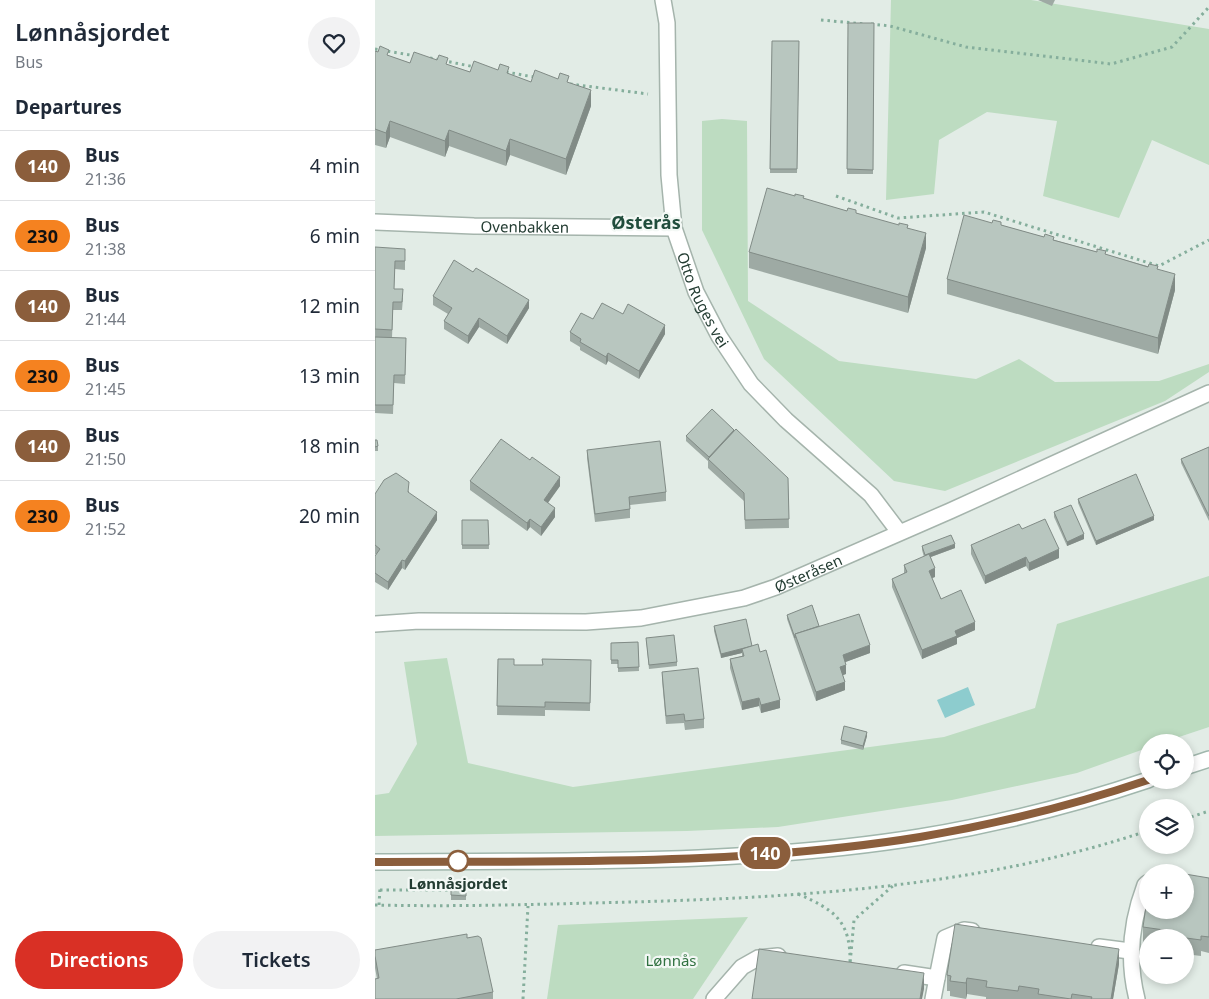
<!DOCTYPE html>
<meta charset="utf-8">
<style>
body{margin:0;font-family:"Noto Sans",sans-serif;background:#f2f2f3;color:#1f2937;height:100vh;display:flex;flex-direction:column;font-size:19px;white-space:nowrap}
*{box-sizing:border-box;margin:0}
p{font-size:16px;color:#747a83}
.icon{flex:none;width:28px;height:28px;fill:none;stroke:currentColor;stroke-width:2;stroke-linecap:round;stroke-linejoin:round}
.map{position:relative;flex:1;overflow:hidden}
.panel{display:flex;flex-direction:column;background:#fff;width:375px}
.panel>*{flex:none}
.badge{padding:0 10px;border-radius:16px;font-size:18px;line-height:32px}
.buttons{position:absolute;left:764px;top:734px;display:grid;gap:10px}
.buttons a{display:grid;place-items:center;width:55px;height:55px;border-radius:50%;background:#fff;box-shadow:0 2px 8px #0003;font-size:25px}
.map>.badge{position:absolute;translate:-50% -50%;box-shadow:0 0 0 2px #fff}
h2{padding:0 15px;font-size:19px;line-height:45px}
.round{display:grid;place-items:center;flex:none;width:52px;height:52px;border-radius:26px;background:#f2f2f3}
.overview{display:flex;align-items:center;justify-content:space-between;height:85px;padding:0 15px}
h1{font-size:24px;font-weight:600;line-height:38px}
.cta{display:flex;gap:10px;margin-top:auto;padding:10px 15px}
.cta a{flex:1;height:58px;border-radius:30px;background:#d93025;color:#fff;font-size:20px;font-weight:600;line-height:58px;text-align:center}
.cta a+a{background:#f2f2f3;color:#1f2937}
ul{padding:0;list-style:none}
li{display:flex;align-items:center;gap:15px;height:70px;padding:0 15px;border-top:1px solid #e0e1e3}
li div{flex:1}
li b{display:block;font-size:19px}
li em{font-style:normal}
li .badge{min-width:55px;font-weight:700;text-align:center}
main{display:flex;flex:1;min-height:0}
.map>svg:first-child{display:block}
</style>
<main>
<section class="panel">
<div class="overview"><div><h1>Lønnåsjordet</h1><p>Bus</p></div><a class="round"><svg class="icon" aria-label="heart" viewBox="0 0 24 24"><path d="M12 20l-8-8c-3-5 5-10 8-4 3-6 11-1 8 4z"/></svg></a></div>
<h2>Departures</h2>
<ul>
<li><span class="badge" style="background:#8b5e3c;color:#fff">140</span><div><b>Bus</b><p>21:36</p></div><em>4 min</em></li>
<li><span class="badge" style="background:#f58220;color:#111">230</span><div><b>Bus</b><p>21:38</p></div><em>6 min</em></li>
<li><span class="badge" style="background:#8b5e3c;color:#fff">140</span><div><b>Bus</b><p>21:44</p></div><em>12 min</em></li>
<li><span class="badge" style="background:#f58220;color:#111">230</span><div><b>Bus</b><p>21:45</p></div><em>13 min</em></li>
<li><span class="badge" style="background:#8b5e3c;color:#fff">140</span><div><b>Bus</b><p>21:50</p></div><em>18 min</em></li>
<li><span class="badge" style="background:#f58220;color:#111">230</span><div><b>Bus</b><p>21:52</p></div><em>20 min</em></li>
</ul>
<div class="cta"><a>Directions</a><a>Tickets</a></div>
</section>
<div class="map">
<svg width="834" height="999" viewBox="0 0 834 999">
<rect width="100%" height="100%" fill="#e2ece6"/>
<g fill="#bddcc1">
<path d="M516 0H656L834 29V165L777 140 744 218 668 196 682 121 612 112 564 140 559 194 511 200Z"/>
<path d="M347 119 372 121 373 301 464 361 601 379 644 359 680 382 784 381 834 364V372L790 401 570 491 519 481 389 359 327 230V121Z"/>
<path d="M834 576V727L789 742H772V748L702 773 577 800 403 827 312 831 0 836V795L14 793 42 744 29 662 72 658 93 763 198 787 569 737 660 708 682 624Z"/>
<path d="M373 917 318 999H172L183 925Z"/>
</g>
<path fill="#8dccce" d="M593 687 600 705 570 718 562 700Z"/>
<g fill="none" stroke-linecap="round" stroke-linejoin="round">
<g stroke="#a5b4ac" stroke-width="18">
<g id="minor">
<path id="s1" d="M288 0 292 23 294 175 299 228 321 292 344 336 376 384 411 420 496 495 524 532"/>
<path id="s2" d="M0 222 99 226 299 228"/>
<path id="s3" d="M0 624 44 621 211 622 266 618 369 598 401 587 575 511 834 393"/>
<path d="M724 947 755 951"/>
<path d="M529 973 562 978 570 938 589 930 597 931"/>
<path d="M339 999 367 967 383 958 403 956"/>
<path d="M558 999 562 978"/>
<path d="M762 999C752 960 756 922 770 885L772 883"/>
</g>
</g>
<g stroke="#a1b7ad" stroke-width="18">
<g id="secondary">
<path d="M810 767 834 759"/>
<path d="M0 862C181 860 365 866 545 837 622 824 699 805 773 780"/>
</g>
</g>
<g stroke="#85ae9c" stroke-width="3" stroke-dasharray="2.5 4" stroke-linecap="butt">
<path d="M446 20 490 24"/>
<path d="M496 24 515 26 591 47 736 64 797 47 834 7"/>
<path d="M0 49 41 56"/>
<path d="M55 58 100 67"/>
<path d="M131 72 159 77"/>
<path d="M195 84 273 94"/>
<path d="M461 196 523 218 609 212 784 266 834 240"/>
<path d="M810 819 834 811"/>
<path d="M5 890H79"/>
<path d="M423 894C460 910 476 921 475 964L479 920 520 884"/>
<path d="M0 905C87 907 172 904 258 902 431 897 608 886 772 831"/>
<path d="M4 905 5 888"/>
<path d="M148 999 153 906"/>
</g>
<use href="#minor" stroke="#fff" stroke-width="15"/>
<use href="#secondary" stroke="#fff" stroke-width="15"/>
</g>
<g fill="#9eaaa4">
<path d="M663 0H680L677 6Z"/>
<path d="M473 23H499L498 174H472Z"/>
<path d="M397 41H424L422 173H395Z"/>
<path d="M0 51 35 63 73 65 95 72 134 74 156 82 194 83 216 106 191 175 135 155 131 166 74 146 70 157 15 137 11 148 0 145Z"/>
<path d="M429 199 533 228 551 248 533 313 374 268V252Z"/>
<path d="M626 225 783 269 800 290 783 354 572 294V279Z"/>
<path d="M0 247 30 257V270L20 269 19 289 28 298 27 310H18L17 338H31L30 384 19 383 18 414 0 413Z"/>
<path d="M58 296 154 308 132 344 104 327 93 344 69 329V321L73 314 58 305Z"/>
<path d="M248 314 290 334 264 379 233 361 231 365 205 350V347L195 341V332L218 319Z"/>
<path d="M359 432 413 478 414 528 370 529 369 501 333 468V461L311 441V436Z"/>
<path d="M0 440 3 446V451H0Z"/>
<path d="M834 447V521L806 463V459Z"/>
<path d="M212 450 291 492V501L255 505V518L220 522 212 458Z"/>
<path d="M155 460 185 486 173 503 180 517 166 536 155 527 152 531 95 490V481Z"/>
<path d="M34 491V493L62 520 30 570 27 568 13 590 0 582V556L1 554H0V494Z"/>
<path d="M703 499 779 520 721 545 703 503Z"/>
<path d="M679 512 709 539 692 546 679 517Z"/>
<path d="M87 520H113L114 549H87Z"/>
<path d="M647 529 684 558 654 571 651 566 610 584 596 554V545Z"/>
<path d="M547 546 580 548 556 557 560 577 557 578 566 599 600 630 582 638V644L547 659 517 587V579L529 574V565L549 557 547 550Z"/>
<path d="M412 615 444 626 495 653 470 662 471 674 468 675 470 690 441 701 412 619Z"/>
<path d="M339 626 377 646 385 652 405 708 386 713 384 706 367 710 355 668V659L367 656V653L346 658 339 631Z"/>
<path d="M271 638 302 662V666L274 669Z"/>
<path d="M263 642 264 671 243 672V664H236V643Z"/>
<path d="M123 659 139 665H168L216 660 215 711 170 710V716L122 715Z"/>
<path d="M287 672 329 719V728L310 730 309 723 291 724 287 680Z"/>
<path d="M492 736 488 750 466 744V740Z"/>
<path d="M834 878V953L826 951V956L810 954V938H772V943H768V927Z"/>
<rect x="76" y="889" width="15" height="11"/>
<path d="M92 938 118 992V999H0L2 979 0 968V950Z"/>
<path d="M744 964 738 999H611V997L592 994 591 999 575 996V991H572V975Z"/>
</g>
<g fill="#818b86">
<path d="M216 90V106L191 175V159Z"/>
<path d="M15 121V137L11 148V133Z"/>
<path d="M74 130V146L70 157V141Z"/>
<path d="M135 139V155L131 166V151Z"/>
<path d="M551 233V248L533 313V297Z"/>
<path d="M800 274V290L783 354V338Z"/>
<path d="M154 300V308L132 344V336Z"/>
<path d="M104 318V327L93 344V336Z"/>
<path d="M290 325V334L264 379V371Z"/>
<path d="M233 353V361L231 365V357Z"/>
<path d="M359 430V434L334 459V457Z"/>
<path d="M185 477V486L169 508V500Z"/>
<path d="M180 508V517L166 536V527Z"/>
<path d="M62 512V520L30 570V561Z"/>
<path d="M779 516V520L721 545V541Z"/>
<path d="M155 519V527L152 531V523Z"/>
<path d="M709 534V539L692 546V542Z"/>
<path d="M580 544V548L550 559V555Z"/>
<path d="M684 549V558L654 571V563Z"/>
<path d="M651 557V566L610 584V576Z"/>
<path d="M27 560V568L13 590V582Z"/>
<path d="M560 568V577L554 579V571Z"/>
<path d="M600 622V630L582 638V644L547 659V650L580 631Z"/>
<path d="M495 645V653L468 663V655Z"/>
<path d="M377 646 367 649V653L346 658V654Z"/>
<path d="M471 665V674L465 676V667Z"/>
<path d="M470 682V690L441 701V692Z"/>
<path d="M384 698V706L367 710V702Z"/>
<path d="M405 700V708L386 713V705Z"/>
<path d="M492 732V736L488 750V746Z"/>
<path d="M744 949V964L738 999H736Z"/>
<path d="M549 973V989L547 999H545Z"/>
<path d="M592 978V994L591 999V983Z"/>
</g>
<g fill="#b8c6bf" stroke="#818b86">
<path d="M473 23H499L498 170 472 169Z"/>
<path d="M397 41H424L422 169H395Z"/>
<path d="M5 46 14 50 12 55 35 63 39 52 62 60 64 55 73 58 71 64 95 72 99 61 123 70 125 64 134 67 132 73 156 82 160 70 183 79 185 73 194 76 192 82 216 90 191 159 135 139 131 151 74 130 70 141 15 121 11 133 0 129V51L3 52Z"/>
<path d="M392 188 420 196V194L429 196 428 198 472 211 473 208 481 210V213L524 225V223L533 225 532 228 551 233 533 297 374 252Z"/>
<path d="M589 215 617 223 618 220 626 222V225L669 237 670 234 679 237 678 240 722 252V249L731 251 730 254 773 267 774 264 783 266 782 269 800 274 783 338 572 279Z"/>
<path d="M0 247 30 249V261H20L19 289H28L27 302H18L17 330 0 329Z"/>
<path d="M79 260 98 272 101 268 154 300 132 336 104 318 93 336 69 321 77 308 58 296Z"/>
<path d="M227 303 248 314 253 304 290 325 264 371 233 353 231 357 205 342 206 339 195 332 206 313 218 319Z"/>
<path d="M0 337 31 338 30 375H19L18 405H0Z"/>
<path d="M337 409 359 430 334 457 311 436Z"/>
<path d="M361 429 413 478 414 519 370 520 369 493 333 459Z"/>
<path d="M126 439 155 460 157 457 185 477 169 500 180 508 166 527 155 519 152 523 95 481Z"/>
<path d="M0 440H2L3 446 0 447Z"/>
<path d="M285 441 291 492 254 497 255 509 220 514 212 450Z"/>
<path d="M834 447V516L806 459Z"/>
<path d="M21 473 34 482 33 492 62 512 30 561 27 560 13 582 0 573V556L5 549 0 545V494L9 480Z"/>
<path d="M761 474 779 516 721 541 703 499Z"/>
<path d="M696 505 709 534 692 542 679 512Z"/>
<path d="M670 519 684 549 654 563 651 557 610 576 596 545 644 524 647 529Z"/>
<path d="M87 520H113L114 545H87Z"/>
<path d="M576 535 580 544 550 555 547 546Z"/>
<path d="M554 554 560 568 554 571 566 599 586 590 600 622 580 631 582 636 547 650 517 579 532 572 529 565Z"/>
<path d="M437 605 444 626 420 634V638L412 615Z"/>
<path d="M484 614 495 645 468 655 471 665 465 667 470 682 441 692 420 634Z"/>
<path d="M371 619 377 646 346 654 339 626Z"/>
<path d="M299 635 302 662 274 665 271 638Z"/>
<path d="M263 642 264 667 243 668V660H236V643Z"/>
<path d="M383 644 385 652 391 650 405 700 386 705 384 698 367 702 355 659 369 656 367 649Z"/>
<path d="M123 659H139V665H168L167 659 216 660 215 703 170 702V707L122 706Z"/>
<path d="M323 668 329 719 310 721 309 714 291 716 287 672Z"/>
<path d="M469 726 492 732 488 746 466 740Z"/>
<path d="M777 869 798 872H776Z"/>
<path d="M810 874 834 878V937L826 936V940L789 935V930L768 927 772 899V910H810Z"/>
<path d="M76 889H91V896L76 895Z"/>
<path d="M580 924 744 949 736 999H716L717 997 697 994 696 999 663 994 664 989 644 986 643 991 611 987 612 981 592 978 591 983 575 981 576 976 572 975Z"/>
<path d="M92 934V938L103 936 106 938 118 992 81 999H0V979L4 978 0 956V950Z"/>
<path d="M384 949 549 973 545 999H377Z"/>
</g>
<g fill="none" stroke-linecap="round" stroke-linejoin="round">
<g stroke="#fff" stroke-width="11">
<path id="line" d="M0 862C181 861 366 866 545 837 622 824 699 805 773 780"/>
</g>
<use href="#line" stroke="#8b5e3c" stroke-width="8"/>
</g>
<circle fill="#fff" stroke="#8b5e3c" stroke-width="2.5" cx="83" cy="861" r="10"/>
<g text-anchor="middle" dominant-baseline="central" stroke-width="4.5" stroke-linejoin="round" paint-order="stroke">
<g font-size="15" fill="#233c32" stroke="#f3f8f5">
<text stroke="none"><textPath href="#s2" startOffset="150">Ovenbakken</textPath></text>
<text stroke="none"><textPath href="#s1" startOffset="306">Otto Ruges vei</textPath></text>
<text stroke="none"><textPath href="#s3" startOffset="440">Østeråsen</textPath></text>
</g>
<g font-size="15" font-weight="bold" fill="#233c32" stroke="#f3f8f5">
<text x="83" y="883">Lønnåsjordet</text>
</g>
<g font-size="15" fill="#307140" stroke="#f3f8f5">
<text x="296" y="960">Lønnås</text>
</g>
<g font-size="18" font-weight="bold" fill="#204d3c" stroke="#f3f8f5">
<text x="271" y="222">Østerås</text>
</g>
</g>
</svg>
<div class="buttons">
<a><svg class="icon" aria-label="locate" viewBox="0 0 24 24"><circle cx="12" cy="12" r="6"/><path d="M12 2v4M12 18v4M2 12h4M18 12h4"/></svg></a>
<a><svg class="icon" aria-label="layers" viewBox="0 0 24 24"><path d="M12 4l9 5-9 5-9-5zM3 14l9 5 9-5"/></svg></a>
<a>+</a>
<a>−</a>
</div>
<b class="badge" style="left:390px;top:853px;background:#8b5e3c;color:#fff">140</b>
</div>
</main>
